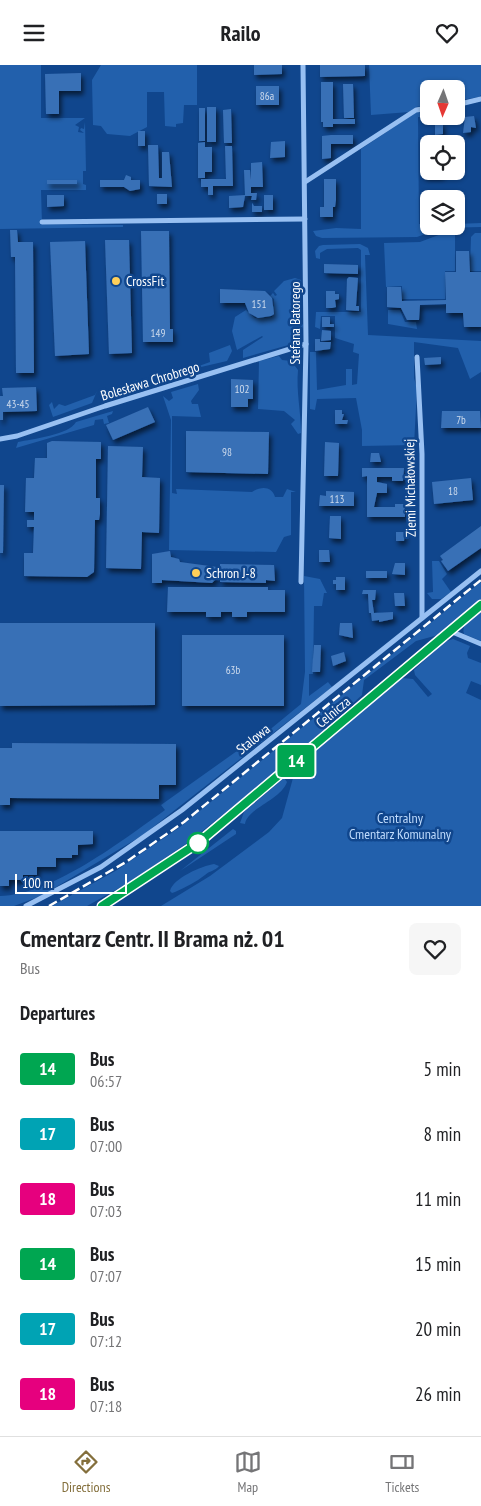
<!DOCTYPE html>
<meta charset="utf-8">
<style>
body{margin:0;font-family:"PT Sans Narrow",sans-serif;background:#f6f6f6;color:#202124;height:100vh;display:flex;flex-direction:column;font-size:19px;white-space:nowrap}
*{box-sizing:border-box;margin:0}
p{font-size:16px;color:#757577}
.icon{flex:none;width:28px;height:28px;fill:none;stroke:currentColor;stroke-width:2;stroke-linecap:round;stroke-linejoin:round}
.map{position:relative;height:841px;overflow:hidden}
.drawer{display:flex;flex-direction:column;background:#fff;flex:1}
.drawer>*{flex:none}
.badge{padding:0 10px;border-radius:4px;font-size:18px;line-height:32px}
.needle{width:32px;rotate:182deg}
.controls{position:absolute;left:420px;top:15px;display:grid;gap:10px}
.controls a{display:grid;place-items:center;width:45px;height:45px;border-radius:8px;background:#fff;box-shadow:0 1px 4px #0004;font-size:25px}
.scale{position:absolute;left:15px;bottom:12px;width:112px;box-sizing:border-box;padding-left:5px;border:2px solid #fff;border-top:0;font-size:14px;line-height:18px;white-space:nowrap;color:#fff;-webkit-text-stroke:4px #10468d;paint-order:stroke}
.map>.badge{position:absolute;translate:-50% -50%;box-shadow:0 0 0 2px #fff}
h2{padding:0 20px;font-size:19px;line-height:45px}
.round{display:grid;place-items:center;flex:none;width:52px;height:52px;border-radius:8px;background:#f6f6f6}
.summary{display:flex;align-items:center;justify-content:space-between;height:85px;padding:0 20px}
h1{font-size:24px;font-weight:700;line-height:38px}
ul{padding:0;list-style:none}
li{display:flex;align-items:center;gap:15px;height:65px;padding:0 20px}
li div{flex:1}
li b{display:block;font-size:19px}
li em{font-style:normal}
li .badge{min-width:55px;font-weight:700;text-align:center}
header{display:flex;justify-content:space-between;align-items:center;height:65px;padding:0 20px;background:#fff;font-size:22px;font-weight:700}
.tabs{display:flex;justify-content:space-around;align-items:center;height:70px;border-top:1px solid #e0e0e0;background:#fff;font-size:14px;color:#757577}
.tabs a{display:grid;justify-items:center;gap:2px}
.tabs .active{color:#846f3c}
.map>svg:first-child{display:block}
</style>
<header><svg class="icon" aria-label="menu" viewBox="0 0 24 24"><path d="M4 6h16M4 12h16M4 18h16"/></svg>Railo<svg class="icon" aria-label="heart" viewBox="0 0 24 24"><path d="M12 20l-8-8c-3-5 5-10 8-4 3-6 11-1 8 4z"/></svg></header>
<div class="map">
<svg width="481" height="841" viewBox="0 0 481 841">
<defs>
<filter id="shadow"><feDropShadow dx="2.5" dy="4" stdDeviation="2.5" flood-color="#0009"/></filter>
</defs>
<rect width="100%" height="100%" fill="#10468d"/>
<g fill="#2260ac">
<path d="M0 0H41V53H85L75 60 79 62 78 67 84 68 80 65 81 63 84 64 85 57 86 106H83V119L86 120V125H41L42 159 123 160V162L0 164Z"/>
<path d="M101 0H197V40H184L183 58 176 59V62L165 61 164 27H147V62L130 71 107 69 101 61 93 60 92 15Z"/>
<path d="M369 0H481V30L479 32 456 36V24H429V40L416 42 409 47 371 50Z"/>
<path d="M424 45 423 52H418L419 159 456 161V159L481 158V162L442 163 417 172 322 173 316 171 313 166 336 163 361 164V84L418 46Z"/>
<path d="M444 168 455 169V206H445V234H402V221L386 222 384 178 420 177Z"/>
<path d="M475 168H481V206H470L471 172Z"/>
<path d="M360 179 368 183 370 190H365L368 270 481 276V307L470 314 458 283 414 277V313L417 324 414 380 362 381V365L356 333 317 334 315 345 310 344V287H316L317 325 346 320V304H352V320L357 319 359 289 353 287 354 279 335 273V251H321L320 264 315 262 316 247H361V185L358 183 327 184 320 188V194L316 193 315 186 319 181 323 180Z"/>
<path d="M295 213 301 215 303 227 295 236 301 241V246L296 251 303 260 300 274 292 279 243 293V285L263 272 262 271 237 285 232 266 235 252 246 245 255 253 272 252 274 234 270 231 273 228 275 231 277 230 274 226 284 216Z"/>
<path d="M388 245H400L405 257H416L417 264 388 259Z"/>
<path d="M230 280 232 286 227 296 188 305 210 297 209 288Z"/>
<path d="M279 291 282 295 291 296 298 305C296 327 301 346 301 368L298 369 291 359 295 355 284 346 258 344 259 296Z"/>
<path d="M176 308 181 311 113 332 106 330 103 324 108 325 138 315 144 319Z"/>
<path d="M198 319 199 325 191 336 192 339H198L201 352 172 351V428L177 429 176 424 252 427C261 421 272 421 275 432H283L287 424 296 427H291V470L284 472 276 487 169 485 171 355 163 331 169 336 173 333 171 327Z"/>
<path d="M97 326 92 338 53 352 49 340 52 337 54 344 59 339 65 341 95 330Z"/>
<path d="M113 346 112 349 107 351 109 358 104 359 103 354 95 355 94 360 16 383 18 377C32 374 69 370 76 357Z"/>
<path d="M432 496H439L447 509 442 514 451 527 441 534H432L427 528 433 527Z"/>
<path d="M304 511 320 514 327 528H324L322 541H314L313 609H309V631L328 617 332 622 143 770 41 831 14 841H0V831C52 830 123 775 165 745L161 740 251 676H256L301 639 305 607Z"/>
<path d="M481 517V534L438 570 416 576 364 615 362 630 292 694 190 776 128 818 87 841H52L117 805 180 762Z"/>
<path d="M481 546V576L464 569C461 558 473 552 481 546Z"/>
<path d="M453 574 470 581 467 588 468 593 481 598V620L471 616 466 628 481 635V841H161L210 811 269 767 282 753 293 713 311 690 401 613 413 614 428 632 432 629 415 610 414 605 444 577Z"/>
<path d="M284 713 287 717C280 736 247 743 245 759L240 758 244 747Z"/>
<path d="M233 764 236 766V769L180 806Z"/>
<path d="M214 799 219 801C215 806 209 806 205 810 196 817 186 822 175 827L172 828 170 826C173 813 202 801 214 799Z"/>
</g>
<g fill="#3970b6" filter="url(#shadow)">
<path d="M254 0H282V9L254 10Z"/>
<path d="M320 0H365V11L320 12Z"/>
<path d="M81 8V26H59V49H46L45 9Z"/>
<path d="M321 17H333V54H355V59H333V57V62H323V57H321Z"/>
<path d="M343 19H353L354 53H344Z"/>
<rect x="256" y="21" width="23" height="19"/>
<rect x="207" y="42" width="9" height="35"/>
<rect x="199" y="43" width="6" height="33"/>
<path d="M231 44 232 78H224L223 45Z"/>
<path d="M474 51 476 63 471 62V67L463 68 465 52Z"/>
<path d="M435 58H443V69L435 70Z"/>
<rect x="138" y="66" width="7" height="15"/>
<path d="M331 70H353V79H331V93L322 94V71Z"/>
<path d="M285 76V92L270 93 271 77Z"/>
<path d="M205 77V82H212V107H205V113H198V78Z"/>
<path d="M148 80H158L159 113H162V87H169L172 122 149 121Z"/>
<path d="M225 81H232L233 121H213V130H208V122H201V114H226Z"/>
<path d="M262 97 263 122H251V128H257L256 135H251L252 131H245L243 142 229 143V131L245 130 244 105H250L251 115V98Z"/>
<path d="M424 104H429V106H442V111H424Z"/>
<path d="M126 110 131 112V115H140V124L130 126 124 122H100V115H124Z"/>
<path d="M324 114H336V135L335 142H333V152H320V142H324Z"/>
<rect x="47" y="115" width="30" height="4"/>
<rect x="157" y="129" width="10" height="10"/>
<path d="M47 130H64V141L47 142Z"/>
<rect x="264" y="130" width="9" height="15"/>
<path d="M252 138 254 141H262V147H252Z"/>
<path d="M10 165H17L18 177H33L34 308H16L15 192H11Z"/>
<path d="M141 166H169L170 264H173V277H143Z"/>
<path d="M105 175H129L132 288 109 289Z"/>
<path d="M85 176 89 289 55 291 50 177Z"/>
<path d="M456 186H469L470 207H481V262H464L463 248H446V239L420 240 419 255H407L401 243 387 242V222H401L402 236 446 235 445 207H456Z"/>
<path d="M324 199 358 200V209L324 208Z"/>
<path d="M349 212 358 213 356 241H359V246L346 245 347 214Z"/>
<path d="M220 224 265 226 272 233 274 249 271 251 258 253 249 248 245 238H220Z"/>
<path d="M326 226H335V229H339V234L335 235 336 242 332 243H326Z"/>
<path d="M322 252H330V259H334V262H322Z"/>
<path d="M322 265 331 266V275L321 276Z"/>
<path d="M315 274H320V277H331L330 284 315 286Z"/>
<path d="M441 292V299L425 300 424 293Z"/>
<path d="M231 314 253 315V334H248V342H231Z"/>
<path d="M36 322 37 346 3 347V355H0V331H3L2 323Z"/>
<path d="M148 342 155 357 113 375 106 360Z"/>
<path d="M335 345H342V349H344L342 355H348L347 359H335Z"/>
<path d="M442 346H480L481 363H441Z"/>
<path d="M186 366 269 367 268 409 186 407Z"/>
<path d="M52 376 101 377V394H96V433H100V449L99 455H95L94 507 87 512 24 511V488H33L34 462H27V455H34V447H25L26 413H34L35 393H47V378Z"/>
<path d="M325 377 339 378 338 411H324Z"/>
<path d="M108 381 143 382 142 412 160 413 159 468 142 467 141 504 106 503Z"/>
<path d="M371 388H379L381 397H370Z"/>
<path d="M362 403H404L403 416H392V412H377V417L387 419V428H377L374 442H395V439H405V452H367V411L362 412Z"/>
<path d="M471 413 473 435 434 439 432 417Z"/>
<path d="M0 420H4L3 488H0Z"/>
<path d="M326 426 354 427V441H319L320 430 326 431Z"/>
<path d="M330 451H341V474L329 473Z"/>
<path d="M481 461V483L448 506 441 496 443 495 440 491Z"/>
<path d="M396 467H405L404 476H396Z"/>
<path d="M319 485H329L330 497H319Z"/>
<path d="M170 486 171 492 179 494 180 497 217 502 216 514 212 518 162 515V518H152V489Z"/>
<path d="M395 498H405V510L392 509Z"/>
<path d="M220 499 274 500 275 516 266 515V518L220 517Z"/>
<rect x="366" y="506" width="21" height="7"/>
<path d="M336 512H345V525H336V519H333V515H336Z"/>
<path d="M168 522H268V525H285V547H247V552H232V547H221V552H206V547H167Z"/>
<path d="M363 525H376L375 535H372L374 548 393 547V554L379 557V555L372 556 371 548H369L368 529H362Z"/>
<path d="M394 528H404L405 541H395Z"/>
<path d="M0 558H155V640L0 641Z"/>
<path d="M340 558H352L353 573 339 570Z"/>
<rect x="182" y="570" width="102" height="71"/>
<path d="M314 580H321L320 607H312Z"/>
<path d="M344 587 346 596 333 601 331 591Z"/>
<path d="M12 678 176 679V720H159V734L10 733V740H0V683H12Z"/>
<path d="M0 766H93V779L78 780V790H72V793H56V802H37V810H23V815H9V821H0Z"/>
</g>
<g fill="none" stroke-linecap="round" stroke-linejoin="round">
<g stroke="#98c0f2" stroke-width="5">
<path d="M456 40 481 34"/>
<path d="M305 117 416 45 429 43"/>
<path d="M42 157 305 154"/>
<path d="M417 292 422 389V553"/>
<path d="M0 374 17 371 105 341 306 279"/>
<path d="M301 517 306 279 303 0"/>
<path d="M450 566 481 579"/>
<path d="M26 841 101 802 182 745 481 506"/>
</g>
<path stroke="#98c0f2" stroke-width="9" d="M102 841 198 778 481 540"/>
<path stroke="#fff" stroke-width="2.5" stroke-dasharray="9 4" stroke-linecap="butt" d="M49 841 126 797 184 757 481 515"/>
</g>
<g fill="none" stroke-linecap="round" stroke-linejoin="round">
<g stroke="#fff" stroke-width="11">
<path id="line" d="M102 841 198 778 481 540"/>
</g>
<use href="#line" stroke="#00a651" stroke-width="8"/>
</g>
<g fill="#ffcf59" stroke="#10468d" stroke-width="2">
<circle cx="116" cy="216" r="5"/>
<circle cx="196" cy="508" r="5"/>
</g>
<circle fill="#fff" stroke="#00a651" stroke-width="2.5" cx="198" cy="778" r="10"/>
<g text-anchor="middle" dominant-baseline="central" stroke-width="5" stroke-linejoin="round" paint-order="stroke">
<g font-size="11" fill="#cedbed">
<text x="267" y="31">86a</text>
<text x="259" y="239">151</text>
<text x="158" y="268">149</text>
<text x="242" y="324">102</text>
<text x="18" y="339">43-45</text>
<text x="461" y="355">7b</text>
<text x="227" y="387">98</text>
<text x="453" y="426">18</text>
<text x="337" y="434">113</text>
<text x="233" y="605">63b</text>
</g>
<g font-size="14" fill="#fff" stroke="#10468d" text-anchor="start">
<text x="126" y="216">CrossFit</text>
<text x="206" y="508">Schron J-8</text>
</g>
<g font-size="14" fill="#fff" stroke="#10468d">
<text transform="translate(295 258) rotate(-90)">Stefana Batorego</text>
<text transform="translate(150 316) rotate(-17)">Bolesława Chrobrego</text>
<text transform="translate(410 423) rotate(-91)">Ziemi Michałowskiej</text>
<text transform="translate(333 647) rotate(-40)">Celnicza</text>
<text transform="translate(253 674) rotate(-39)">Stalowa</text>
</g>
<g font-size="14" fill="#bfdbfd" stroke="#10468d">
<text x="400" y="753">Centralny<tspan x="400" dy="16">Cmentarz Komunalny</tspan></text>
</g>
</g>
</svg>
<div class="controls">
<a><svg class="needle" viewBox="-14 -14 28 28"><path d="M0-13l5 13h-10z" fill="#e53935"/><path d="M0 13l5-13h-10z" fill="#757577"/></svg></a>
<a><svg class="icon" aria-label="locate" viewBox="0 0 24 24"><circle cx="12" cy="12" r="6"/><path d="M12 2v4M12 18v4M2 12h4M18 12h4"/></svg></a>
<a><svg class="icon" aria-label="layers" viewBox="0 0 24 24"><path d="M12 4l9 5-9 5-9-5zM3 14l9 5 9-5"/></svg></a>
</div>
<div class="scale">100 m</div>
<b class="badge" style="left:296px;top:696px;background:#00a651;color:#fff">14</b>
</div>
<section class="drawer">
<div class="summary"><div><h1>Cmentarz Centr. II Brama nż. 01</h1><p>Bus</p></div><a class="round"><svg class="icon" aria-label="heart" viewBox="0 0 24 24"><path d="M12 20l-8-8c-3-5 5-10 8-4 3-6 11-1 8 4z"/></svg></a></div>
<h2>Departures</h2>
<ul>
<li><span class="badge" style="background:#00a651;color:#fff">14</span><div><b>Bus</b><p>06:57</p></div><em>5 min</em></li>
<li><span class="badge" style="background:#00a3b4;color:#fff">17</span><div><b>Bus</b><p>07:00</p></div><em>8 min</em></li>
<li><span class="badge" style="background:#e6007e;color:#fff">18</span><div><b>Bus</b><p>07:03</p></div><em>11 min</em></li>
<li><span class="badge" style="background:#00a651;color:#fff">14</span><div><b>Bus</b><p>07:07</p></div><em>15 min</em></li>
<li><span class="badge" style="background:#00a3b4;color:#fff">17</span><div><b>Bus</b><p>07:12</p></div><em>20 min</em></li>
<li><span class="badge" style="background:#e6007e;color:#fff">18</span><div><b>Bus</b><p>07:18</p></div><em>26 min</em></li>
</ul>
</section>
<nav class="tabs">
<a class="active"><svg class="icon" aria-label="directions" viewBox="0 0 24 24"><path d="M12 3l9 9-9 9-9-9zM9 14v-3h6M13 9l2 2-2 2"/></svg>Directions</a>
<a><svg class="icon" aria-label="map" viewBox="0 0 24 24"><path d="M3 6l6-2 6 2 6-2v14l-6 2-6-2-6 2zM9 4v14M15 6v14"/></svg>Map</a>
<a><svg class="icon" aria-label="tickets" viewBox="0 0 24 24"><path d="M3 7h18v10H3zM15 7v10"/></svg>Tickets</a>
</nav>
